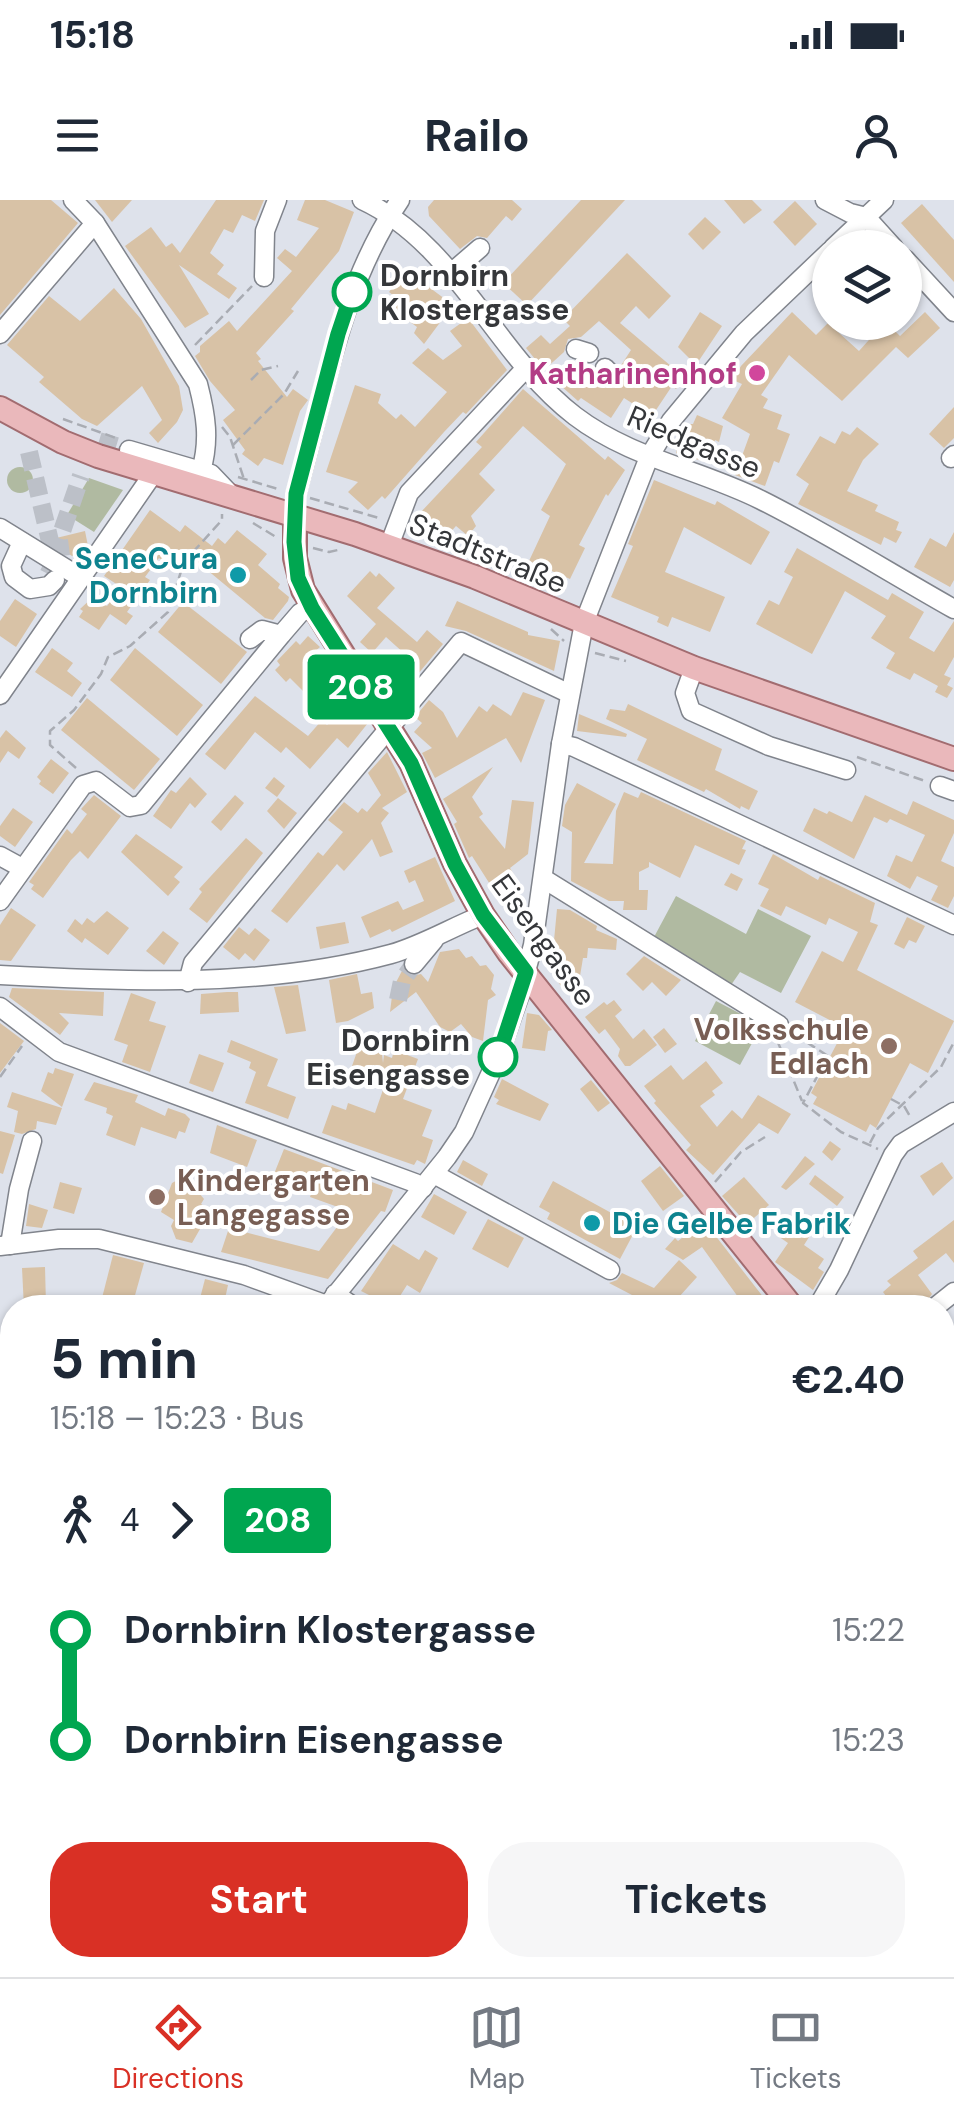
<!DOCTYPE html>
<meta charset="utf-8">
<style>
body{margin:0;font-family:"DM Sans",sans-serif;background:#f6f6f7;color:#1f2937;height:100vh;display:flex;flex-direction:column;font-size:38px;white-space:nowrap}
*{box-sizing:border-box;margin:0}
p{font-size:32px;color:#747a83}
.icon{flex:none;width:55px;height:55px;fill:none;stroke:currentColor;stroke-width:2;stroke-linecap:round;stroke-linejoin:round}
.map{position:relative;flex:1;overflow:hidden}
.drawer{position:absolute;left:0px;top:1095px;width:955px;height:682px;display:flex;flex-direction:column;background:#fff;border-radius:40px 40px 0 0;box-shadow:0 2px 8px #0004}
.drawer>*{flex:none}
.badge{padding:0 20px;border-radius:8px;font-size:35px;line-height:65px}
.fabs{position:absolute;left:812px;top:30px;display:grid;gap:20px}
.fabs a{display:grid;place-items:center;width:110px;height:110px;border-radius:50%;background:#fff;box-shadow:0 2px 8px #0004;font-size:50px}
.map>.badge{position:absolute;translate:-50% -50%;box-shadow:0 0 0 5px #fff}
.legs{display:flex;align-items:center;gap:15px;height:110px;padding:0 50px;font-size:32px}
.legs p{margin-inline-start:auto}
.summary{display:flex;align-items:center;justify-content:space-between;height:170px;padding:0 50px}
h1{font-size:55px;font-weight:700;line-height:75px}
.action{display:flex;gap:20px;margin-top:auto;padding:20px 50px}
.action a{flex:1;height:115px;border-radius:40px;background:#d93025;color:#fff;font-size:40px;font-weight:700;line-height:115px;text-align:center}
.action a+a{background:#f6f6f7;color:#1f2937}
ul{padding:0 50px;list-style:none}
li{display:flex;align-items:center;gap:35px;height:110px;font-size:38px}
li i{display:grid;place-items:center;width:15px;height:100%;margin:0 12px;background:currentColor}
li i::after{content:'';width:25px;height:25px;margin:-12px;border:8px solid;border-radius:50%;background:#fff}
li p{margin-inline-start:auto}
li:first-child i{background:linear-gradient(#0000 50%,currentColor 0)}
li:last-child i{background:linear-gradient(currentColor 50%,#0000 0)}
.status{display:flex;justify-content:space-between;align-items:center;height:70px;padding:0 50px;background:#fff;direction:ltr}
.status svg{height:28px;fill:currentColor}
header{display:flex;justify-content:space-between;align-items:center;height:130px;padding:0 50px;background:#fff;font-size:45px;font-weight:700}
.menu{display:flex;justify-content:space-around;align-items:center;height:140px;border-top:2px solid #e0e1e3;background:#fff;font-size:28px;color:#747a83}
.menu a{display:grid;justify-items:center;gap:5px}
.menu .current{color:#d93025}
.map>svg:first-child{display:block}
</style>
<div class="status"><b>15:18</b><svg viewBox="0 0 49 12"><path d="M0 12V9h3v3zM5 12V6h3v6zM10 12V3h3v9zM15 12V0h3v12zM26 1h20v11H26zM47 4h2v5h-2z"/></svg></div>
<header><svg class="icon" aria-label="menu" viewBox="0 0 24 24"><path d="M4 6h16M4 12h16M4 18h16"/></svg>Railo<svg class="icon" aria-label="person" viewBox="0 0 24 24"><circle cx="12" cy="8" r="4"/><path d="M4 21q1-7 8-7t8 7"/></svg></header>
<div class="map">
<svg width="954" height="1777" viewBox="0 0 954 1777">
<rect width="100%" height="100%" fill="#dee2eb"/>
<g fill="#b0baa1">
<circle cx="20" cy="280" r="13"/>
<path d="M89 278 123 290 94 332 67 315Z"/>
<path d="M676 696 746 734 758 709 811 736 781 793 740 772 729 788 653 739Z"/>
<path d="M716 801 762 825 740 865 695 841Z"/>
</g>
<g fill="#d8c2a6">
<path d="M0 0H51L78 23 0 115Z"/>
<path d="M95 0H132L112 22Z"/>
<path d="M216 0H264L255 21 242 15 233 33 224 29 210 53 224 65 217 74 237 88 229 99 179 65 209 114 185 128 125 46 151 27 166 47 172 43 180 53Z"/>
<path d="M305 0H325L354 12 339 51 291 109 294 111 256 153 261 159 258 161 287 197 293 189 308 200 300 211 283 265 264 258 258 266 242 254 245 250 223 220 235 210 210 181 195 156 200 152V146L229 121 237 131 292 71 277 58 285 49 296 57 319 28 297 20Z"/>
<path d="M434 0H512L522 9 512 21 506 16 487 38 477 36 460 49 429 16 428 7Z"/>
<path d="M581 0H625L527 105 503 83Z"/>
<path d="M724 0H752L762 10 744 24Z"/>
<path d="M795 1 817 24 795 46 773 22Z"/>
<path d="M922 4 954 40V82L901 23Z"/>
<path d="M705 17 721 32 703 50 688 34Z"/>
<path d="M627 53 671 96 649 119 636 106 620 123 684 177 676 189 672 186 652 216 624 198 611 218 581 198 578 201 560 185 576 166 602 188 605 183 608 185 617 179 620 167 631 150 599 121 581 137 568 139 564 152 544 170 526 148 541 135 550 144 570 126 563 119Z"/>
<path d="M406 70 453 105 424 144 414 133 417 127 392 109 399 100 389 92Z"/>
<path d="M114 88 141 119 179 186 183 210 177 222 158 243 149 233 162 220 142 186 97 226 82 219 39 182 44 177 7 145 49 96 80 121Z"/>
<path d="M700 112 722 126 696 165 678 147Z"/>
<path d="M792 112 816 135 828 123 859 151 877 131 868 122H886L900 136 925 112 940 128 908 158 896 147 842 201 789 155 761 195 768 199 763 208 782 215 777 229 790 234 779 263 774 261 765 286 735 275 750 234 722 218 742 184 733 180 741 166Z"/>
<path d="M468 118 507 170 466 214 463 212 444 232 385 299 382 296 368 310 348 292 358 282 326 272 355 185 381 194 378 203 396 219 401 214 415 227 447 192 412 163 428 148 443 160 462 146 450 131Z"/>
<path d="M523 189 605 260 608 256 625 270 608 296 606 294 579 345 585 348 570 379 529 361 550 316 541 310 566 264 523 226 479 274 495 290 471 316 476 326 468 336 456 326 446 337 420 313 482 247 476 242Z"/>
<path d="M954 207V238L944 248 929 234Z"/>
<path d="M697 215 723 226 719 242 715 240 709 263 676 253 684 224H693Z"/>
<path d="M857 227 879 244 863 260 847 291 878 305 875 311 899 322 896 330 902 332 896 343 884 337 881 345 798 304 809 284 796 275 820 236 835 244 842 231 850 235Z"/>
<path d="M654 280 715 305 717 301 770 332 751 365 684 327 665 372 725 397 710 432 672 417 668 427 657 422 659 417 611 397 633 346 628 344Z"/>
<path d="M150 310 180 332 185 325 212 346 218 338 225 344 237 330 267 354 258 365 280 384 278 388 289 397 288 401 273 420 265 418 183 350 169 366 159 358 145 377 150 380 127 412 133 416 126 425 110 414 99 430 79 417 83 411 80 409 93 397 107 406 121 387 104 376Z"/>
<path d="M85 331 88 346 72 356 48 340Z"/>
<path d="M954 332V380L950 387 914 367 930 338 946 347Z"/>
<path d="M797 348 888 400 892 393 924 412 909 438 934 452 954 421V457L944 475 951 478 947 485 953 488 947 498 935 492 938 486 914 473 910 480 886 468 895 453 871 438 886 416 845 391 812 454 756 424 769 400 779 405 793 377 784 372Z"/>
<path d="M370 371 376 377 379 373 395 388 377 408 417 442 427 430 443 444 402 493 399 491 403 487 392 478 406 455 386 437 372 453 360 442 376 424 347 396Z"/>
<path d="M15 399 37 414 16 447 0 436V421Z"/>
<path d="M457 401 528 432V435L560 441 554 471 466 431 445 426Z"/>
<path d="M183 402 247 452 221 484 158 432Z"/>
<path d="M308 436 320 447 312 454 337 478 314 502 290 478 286 482 275 470 280 465 277 461 296 441 300 445Z"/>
<path d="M52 448 73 463 67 471 82 483 72 497 35 472Z"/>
<path d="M135 448 203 505 177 536 110 480Z"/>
<path d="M523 492 545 500 521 563 506 538 435 578 422 553 432 548 414 532 422 523 415 517 429 500 443 512 457 538 479 506 487 512 493 504 511 516Z"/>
<path d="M255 496 308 536 322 520 327 525 333 519 339 524 354 508 368 523 348 548 337 538 310 569 286 547 281 553 255 532 225 570 205 554Z"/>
<path d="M87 498 160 559 134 590 61 530Z"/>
<path d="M628 504 722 549 715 570 758 591 749 610 741 606 740 609 706 589 704 592 637 560 647 539 606 519 610 509 625 511Z"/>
<path d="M579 514 627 534 626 537 577 531Z"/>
<path d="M6 530 26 548 19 559 8 551 0 563V538Z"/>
<path d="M387 552 407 592 382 608 389 613 381 623 393 652 380 657 372 639 344 671 337 664 287 723 271 711 318 652 323 656 343 632 328 620 344 602 358 613 362 608 367 612 381 595 368 573Z"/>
<path d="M51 559 69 573 53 594 39 584 41 581 37 577Z"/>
<path d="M493 567 472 597 483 614 479 617 505 649 512 600 534 602 528 654 510 668 521 687 517 690 523 700 507 711 472 656 469 658 454 624 457 622 443 599Z"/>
<path d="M190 577 207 594 195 608 190 603 171 629 153 616 171 590 176 593Z"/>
<path d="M274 577 285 586 277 597 265 588Z"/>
<path d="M577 583 616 604 584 663 613 664 616 611 624 592 638 598 641 592 746 641 742 649 746 650 739 665 695 645 680 678 649 662V667L639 672V690H648L647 710H623L624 701H609L571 681 572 632 562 626 565 605Z"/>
<path d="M94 595 121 616 88 659 80 651 71 660 43 698 31 689 34 685 29 682 67 629 72 634 87 614 81 609Z"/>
<path d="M235 595 244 603 221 631 211 622Z"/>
<path d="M865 595 907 615 913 601 954 620V633L941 661 954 667V696L948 708 931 700 938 686 917 676 910 689 887 676 896 655 912 662 925 635 890 619 887 623 874 617 854 659 803 631 814 608 827 614 829 611 852 622Z"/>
<path d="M278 598 297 613 284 629 267 611Z"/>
<path d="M13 608 33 622 15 647 0 636V626Z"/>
<path d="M136 634 183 667 174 677 180 682 168 696 121 652Z"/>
<path d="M246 638 263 653 207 723 189 709 202 692 199 689Z"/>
<path d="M773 654 818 680 820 676 875 703 870 722 878 725 857 770 954 821 928 873 910 863 876 928 870 924 866 932 813 904 817 897 811 893 845 828 795 802 822 751 843 762 858 732 829 718 826 725 786 706 781 716 760 706 769 689 758 684Z"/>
<path d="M435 657 455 701 392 732 390 729 370 738 361 717 398 701 403 710 424 701 415 680 409 683 404 671Z"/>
<path d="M731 673 743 679 737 691 724 685Z"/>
<path d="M11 708 36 725 11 761 0 760V725Z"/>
<path d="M557 709 570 710 597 726 596 730 617 739 616 750 588 748 587 758H583L580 776 564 790 551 772Z"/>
<path d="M107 711 129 728 108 755 85 738 82 743 67 731 75 719 82 725 87 718 94 723Z"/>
<path d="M907 717 925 726 916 743 909 740 904 749 894 744Z"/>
<path d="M345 722 349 743 320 749 316 727Z"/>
<path d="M239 727 249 735 255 728 270 740 254 761 245 753 239 760 223 747Z"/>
<path d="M163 731 179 743 164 765 146 751Z"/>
<path d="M459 749 466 758 472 756 480 766 486 765 494 775 491 789 496 795 488 800 483 841 472 837 461 824 450 832 440 827 416 792 390 812 393 788 403 769 411 776 421 774 428 782 440 752Z"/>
<path d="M644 756 681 780 666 796 652 782 643 791 626 774Z"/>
<path d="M357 774 361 794 372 792 374 808 348 821 336 823 329 780Z"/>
<path d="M298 785 306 831 286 834 274 787Z"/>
<path d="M12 788 104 792 103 816 59 813 69 823 60 835 9 797Z"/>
<path d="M227 792H238L239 812 200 814 201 794Z"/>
<path d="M131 793 156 802 149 821 166 826 150 872 122 862 128 845 114 840Z"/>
<path d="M614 800 622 810 615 816 633 839 644 829 657 845 630 866H625L618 856 620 849 605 829 599 834 585 817 604 802 607 805Z"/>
<path d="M527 813 539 815 552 830 548 831 545 851 522 848Z"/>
<path d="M0 823 24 841 0 873Z"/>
<path d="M664 828 677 844 665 853 653 837Z"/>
<path d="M231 840 278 859 267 886 296 897 288 919 245 903 256 872 249 868 251 862 227 852Z"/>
<path d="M359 846 382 854 383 863 384 855 392 858 394 850 418 859 403 899 432 910 422 936 433 940 425 964 417 960 414 965 322 933 332 905 346 910 348 903 375 913 385 884 370 879 372 873 352 866Z"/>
<path d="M199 854 224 863 213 892 189 883Z"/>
<path d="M706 861 723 883 712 891 715 895 700 906 717 927 732 910 742 919 758 895 791 914 778 934 759 923 713 975 686 950 691 945 654 903 656 901 644 886 671 865 683 880Z"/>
<path d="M55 868 74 874 62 907 41 891 48 872 53 874Z"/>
<path d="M502 879 549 904 540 921 496 904 499 900 494 897Z"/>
<path d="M591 880 610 903 598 912 580 889Z"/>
<path d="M94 882 138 895 135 902 165 916 168 908 185 914 190 919 185 933 179 931 176 939 141 927 135 946 106 935 113 916 106 913 107 908 84 900Z"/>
<path d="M12 892 62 908 56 925 37 921 36 929 22 934 14 932 18 911 7 907Z"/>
<path d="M217 925 257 940 247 967 210 953Z"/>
<path d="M0 931 15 935 3 974 0 973Z"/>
<path d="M830 941 841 949 832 961 822 952Z"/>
<path d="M284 949 393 990 385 1012 381 1011 328 1079 221 1052 229 1028 319 1051 349 1011 310 997 313 988 274 974Z"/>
<path d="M805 956 815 964 786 990 781 987Z"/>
<path d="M463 960 488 974 482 986 457 972Z"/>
<path d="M942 962 953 978 933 996 920 976Z"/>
<path d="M660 966 684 996 663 1011 641 981Z"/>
<path d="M815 975 844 997 837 1006 809 984Z"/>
<path d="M185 976 204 999 201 1004 211 1010 192 1043 176 1039 171 1026 174 1020 161 1012 172 983Z"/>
<path d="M744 977 769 1005 747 1024 722 996Z"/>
<path d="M553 981 637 1027 620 1059 547 1019 550 1013 539 1007Z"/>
<path d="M60 982 82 988 74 1014 53 1008Z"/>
<path d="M434 994 467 1012 454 1035 421 1017Z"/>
<path d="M29 1004 48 1010 42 1028 26 1026Z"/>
<path d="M488 1019 524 1038 508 1068 472 1049Z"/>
<path d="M954 1020V1063L946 1053 918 1075 932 1094 922 1108H908L904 1102 895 1108 883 1092 891 1085 887 1081 918 1058 913 1051Z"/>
<path d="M704 1021 764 1098 751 1108H746L702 1047 683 1060 665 1049 675 1038 678 1041Z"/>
<path d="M794 1023 811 1034 804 1045 824 1059 818 1068 824 1072 813 1090 775 1062 788 1043 775 1034 782 1024 791 1030Z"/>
<path d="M393 1044 419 1060 425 1050 438 1058 420 1093 407 1085 393 1107 361 1091Z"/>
<path d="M113 1055 144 1063 132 1106 102 1098Z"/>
<path d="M679 1060 697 1077 669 1108H627L632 1095 609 1083 617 1080 622 1073 654 1088Z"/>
<path d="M45 1067 46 1105 24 1108 22 1068Z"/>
<path d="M205 1079 228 1085 223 1108 198 1106Z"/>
<path d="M942 1171 954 1181V1198L943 1203Z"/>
<path d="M954 1232V1257L942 1266V1240Z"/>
<path d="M0 1313 12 1314V1335L0 1332Z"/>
<path d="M942 1340 954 1361V1377L942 1374Z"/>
<path d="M0 1369 12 1372V1403L0 1400Z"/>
<path d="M954 1451V1500L942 1514V1481L949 1474 942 1468V1461Z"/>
<path d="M0 1550 12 1554V1652L0 1648Z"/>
<path d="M954 1605V1777H836L830 1765H942V1632L947 1630 942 1610Z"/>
<path d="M68 1765H104L133 1777H64Z"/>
<path d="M196 1765H240L234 1777H223Z"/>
<path d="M320 1765H370L374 1774 366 1777H308Z"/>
<path d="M779 1765H796L800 1777H772Z"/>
</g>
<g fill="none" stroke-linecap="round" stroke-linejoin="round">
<g stroke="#bcc0c8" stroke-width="18" stroke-dasharray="18 9" stroke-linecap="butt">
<path d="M99 241 129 250"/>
<path d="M29 252 53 354V365L48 375"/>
<path d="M61 356 59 340 81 276"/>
<path d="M398 800 402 781 414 764"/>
</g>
<g stroke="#80848c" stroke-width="21">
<g id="minor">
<path d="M73 0 95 23 198 184C206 215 210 240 201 271L182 282"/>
<path d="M362 0C457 44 494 154 575 216 630 258 699 269 761 300 827 333 890 373 954 409"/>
<path d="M825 0 850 13 866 17 894 48"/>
<path d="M833 48 884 0"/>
<path d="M905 59 954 112"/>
<path d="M451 73 480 48"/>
<path d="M264 77 265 31 277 0"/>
<path d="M0 134 95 23"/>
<path d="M576 149 589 153"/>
<path d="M605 168 608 171"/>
<path d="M129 250 211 274 232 296"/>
<path d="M951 258 954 255"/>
<path d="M295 316 296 294C325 194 340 88 400 0"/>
<path d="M0 328 81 378"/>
<path d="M22 342 11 366 14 377 30 389 49 386 55 380"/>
<path d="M389 346 409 293 525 169"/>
<path d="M250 439 262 430 281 435"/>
<path d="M694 468 685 493 691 511 769 546 846 570"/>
<path d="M0 495 153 274"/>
<path d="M561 544 574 547 954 725"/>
<path d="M940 586 954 591"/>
<path d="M0 656 22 668"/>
<path d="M544 679 779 825"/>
<path d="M0 701 83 585 96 581 130 607 141 605 281 435 300 413 311 407"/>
<path d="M414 764 434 740"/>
<path d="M0 775C130 782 264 788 391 754 423 745 452 727 483 715"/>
<path d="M188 782 193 763 461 442 570 494"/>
<path d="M0 807 59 852 415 983 423 988"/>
<path d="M434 974 610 1070"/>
<path d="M10 1045 19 989 32 941"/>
<path d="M0 1046 59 1039H99L244 1075 327 1105"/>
<path d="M335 1094 356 1108"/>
<path d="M325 1108 447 957 464 932 498 857 520 794 533 745 561 544 584 423 649 257 671 221 744 133 830 51"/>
<path d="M817 1108 839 1070 893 955 901 944 954 912"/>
<path d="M934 1108 954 1092"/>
<path d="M0 1189 12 1191"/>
<path d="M942 1219 954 1210"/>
<path d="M0 1246 12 1248"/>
<path d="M0 1300 11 1302 12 1294"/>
<path d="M0 1420 12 1423"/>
<path d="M942 1446 954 1432"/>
<path d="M942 1597 954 1587"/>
<path d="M0 1666 12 1670"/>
<path d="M0 1754 12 1760"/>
<path d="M23 1765 43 1775"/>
<path d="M263 1765 266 1777"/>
<path d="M808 1765 814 1777"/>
<path d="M496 1777V1765"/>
<path d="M540 1777 565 1765"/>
<path d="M726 1777 738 1765"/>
</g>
</g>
<g stroke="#a26c70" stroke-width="26">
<g id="major">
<path d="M0 208 63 242 98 256 355 334 475 377 694 468 954 559"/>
<path d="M295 316V358L303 390 411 563 455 664 483 715 509 753 793 1108"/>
<path d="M942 1308 954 1328"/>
</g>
</g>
<g stroke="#a9acb3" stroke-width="2.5" stroke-dasharray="10 5" stroke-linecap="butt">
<path d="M195 145 252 86"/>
<path d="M251 180 261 170 278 166"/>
<path d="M63 219 116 238"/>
<path d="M222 227 230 237 244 279"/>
<path d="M233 245 284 194 298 171"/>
<path d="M238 277 278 289"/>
<path d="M310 298 379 318"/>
<path d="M253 323 276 337"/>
<path d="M313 348 329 352 338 350"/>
<path d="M551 429 564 441"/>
<path d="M595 453 626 461"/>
<path d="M857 557 925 581"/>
<path d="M76 568 50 545V531L74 510 101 474 108 457 130 446 168 412 184 362 222 320V314"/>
<path d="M794 834 828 856 803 903 841 932 878 949"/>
<path d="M777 840 802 901"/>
<path d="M0 877 22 846"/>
<path d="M891 899 904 906 911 918"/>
<path d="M870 943 878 928 941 867 954 842"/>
<path d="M715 982 741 952 765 937"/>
</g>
<use href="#minor" stroke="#fff" stroke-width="18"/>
<use href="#major" stroke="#eab8bb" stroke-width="22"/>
</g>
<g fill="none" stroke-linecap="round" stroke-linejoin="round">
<g stroke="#fff" stroke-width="22">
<path id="line-1" d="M352 92 338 134 296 294 294 342 298 378 312 408 411 563 455 664 483 715 526 772 498 857"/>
</g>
<use href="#line-1" stroke="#00a650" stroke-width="15"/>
</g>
<g fill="#fff" stroke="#00a650" stroke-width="5">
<circle cx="352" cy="92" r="18"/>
<circle cx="498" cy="857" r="18"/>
</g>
<circle fill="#d1479c" stroke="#fff" stroke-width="4" cx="757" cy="173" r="10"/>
<g fill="#0f9aa8" stroke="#fff" stroke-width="4">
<circle cx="238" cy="375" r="10"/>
<circle cx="592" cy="1023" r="10"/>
</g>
<g fill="#8d6e63" stroke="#fff" stroke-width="4">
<circle cx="889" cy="846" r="10"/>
<circle cx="157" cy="997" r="10"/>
</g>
<g text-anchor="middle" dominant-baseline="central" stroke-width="8" stroke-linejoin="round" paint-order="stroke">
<g font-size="30" font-weight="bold" fill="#35373a" stroke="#fff" text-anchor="start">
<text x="380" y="75">Dornbirn<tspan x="380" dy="34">Klostergasse</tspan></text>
<text x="470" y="840" text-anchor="end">Dornbirn<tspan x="470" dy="34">Eisengasse</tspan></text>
</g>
<g font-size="30" font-weight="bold" fill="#b23c85" stroke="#fff" text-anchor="end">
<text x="737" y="173">Katharinenhof</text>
</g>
<g font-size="30" fill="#35373a" stroke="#fff">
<text transform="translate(694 242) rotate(23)">Riedgasse</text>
<text transform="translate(488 353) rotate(22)">Stadtstraße</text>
<text transform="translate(544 740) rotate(54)">Eisengasse</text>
</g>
<g font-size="30" font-weight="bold" fill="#0d838f" stroke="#fff" text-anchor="end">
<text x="218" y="358">SeneCura<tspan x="218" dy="34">Dornbirn</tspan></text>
<text x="612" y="1023" text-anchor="start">Die Gelbe Fabrik</text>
</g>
<g font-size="30" font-weight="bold" fill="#785e54" stroke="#fff" text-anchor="end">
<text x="869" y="829">Volksschule<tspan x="869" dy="34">Edlach</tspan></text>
<text x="177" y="980" text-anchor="start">Kindergarten<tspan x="177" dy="34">Langegasse</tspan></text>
</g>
</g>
</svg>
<div class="fabs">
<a><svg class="icon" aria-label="layers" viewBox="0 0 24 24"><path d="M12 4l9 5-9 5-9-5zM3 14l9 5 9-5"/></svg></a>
</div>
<b class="badge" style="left:361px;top:487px;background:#00a650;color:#fff">208</b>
<section class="drawer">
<div class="summary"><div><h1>5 min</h1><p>15:18 – 15:23 · Bus</p></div><b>€2.40</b></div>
<div class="legs"><svg class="icon" aria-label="walk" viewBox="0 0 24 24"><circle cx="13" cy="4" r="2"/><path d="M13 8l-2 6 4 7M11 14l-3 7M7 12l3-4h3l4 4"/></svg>4<svg class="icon" aria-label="forward" viewBox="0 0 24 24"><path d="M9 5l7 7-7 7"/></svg><b class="badge" style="background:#00a650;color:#fff">208</b></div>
<ul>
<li><i style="color:#00a650"></i><b>Dornbirn Klostergasse</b><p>15:22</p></li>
<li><i style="color:#00a650"></i><b>Dornbirn Eisengasse</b><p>15:23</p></li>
</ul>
<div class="action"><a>Start</a><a>Tickets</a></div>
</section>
</div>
<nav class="menu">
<a class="current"><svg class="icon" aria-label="directions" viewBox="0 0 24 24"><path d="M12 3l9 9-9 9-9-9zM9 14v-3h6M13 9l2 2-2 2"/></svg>Directions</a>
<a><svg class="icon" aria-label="map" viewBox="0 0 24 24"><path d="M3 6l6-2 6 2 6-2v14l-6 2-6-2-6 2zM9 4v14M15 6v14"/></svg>Map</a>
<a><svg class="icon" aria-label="tickets" viewBox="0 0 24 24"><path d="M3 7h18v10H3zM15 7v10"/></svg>Tickets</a>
</nav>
